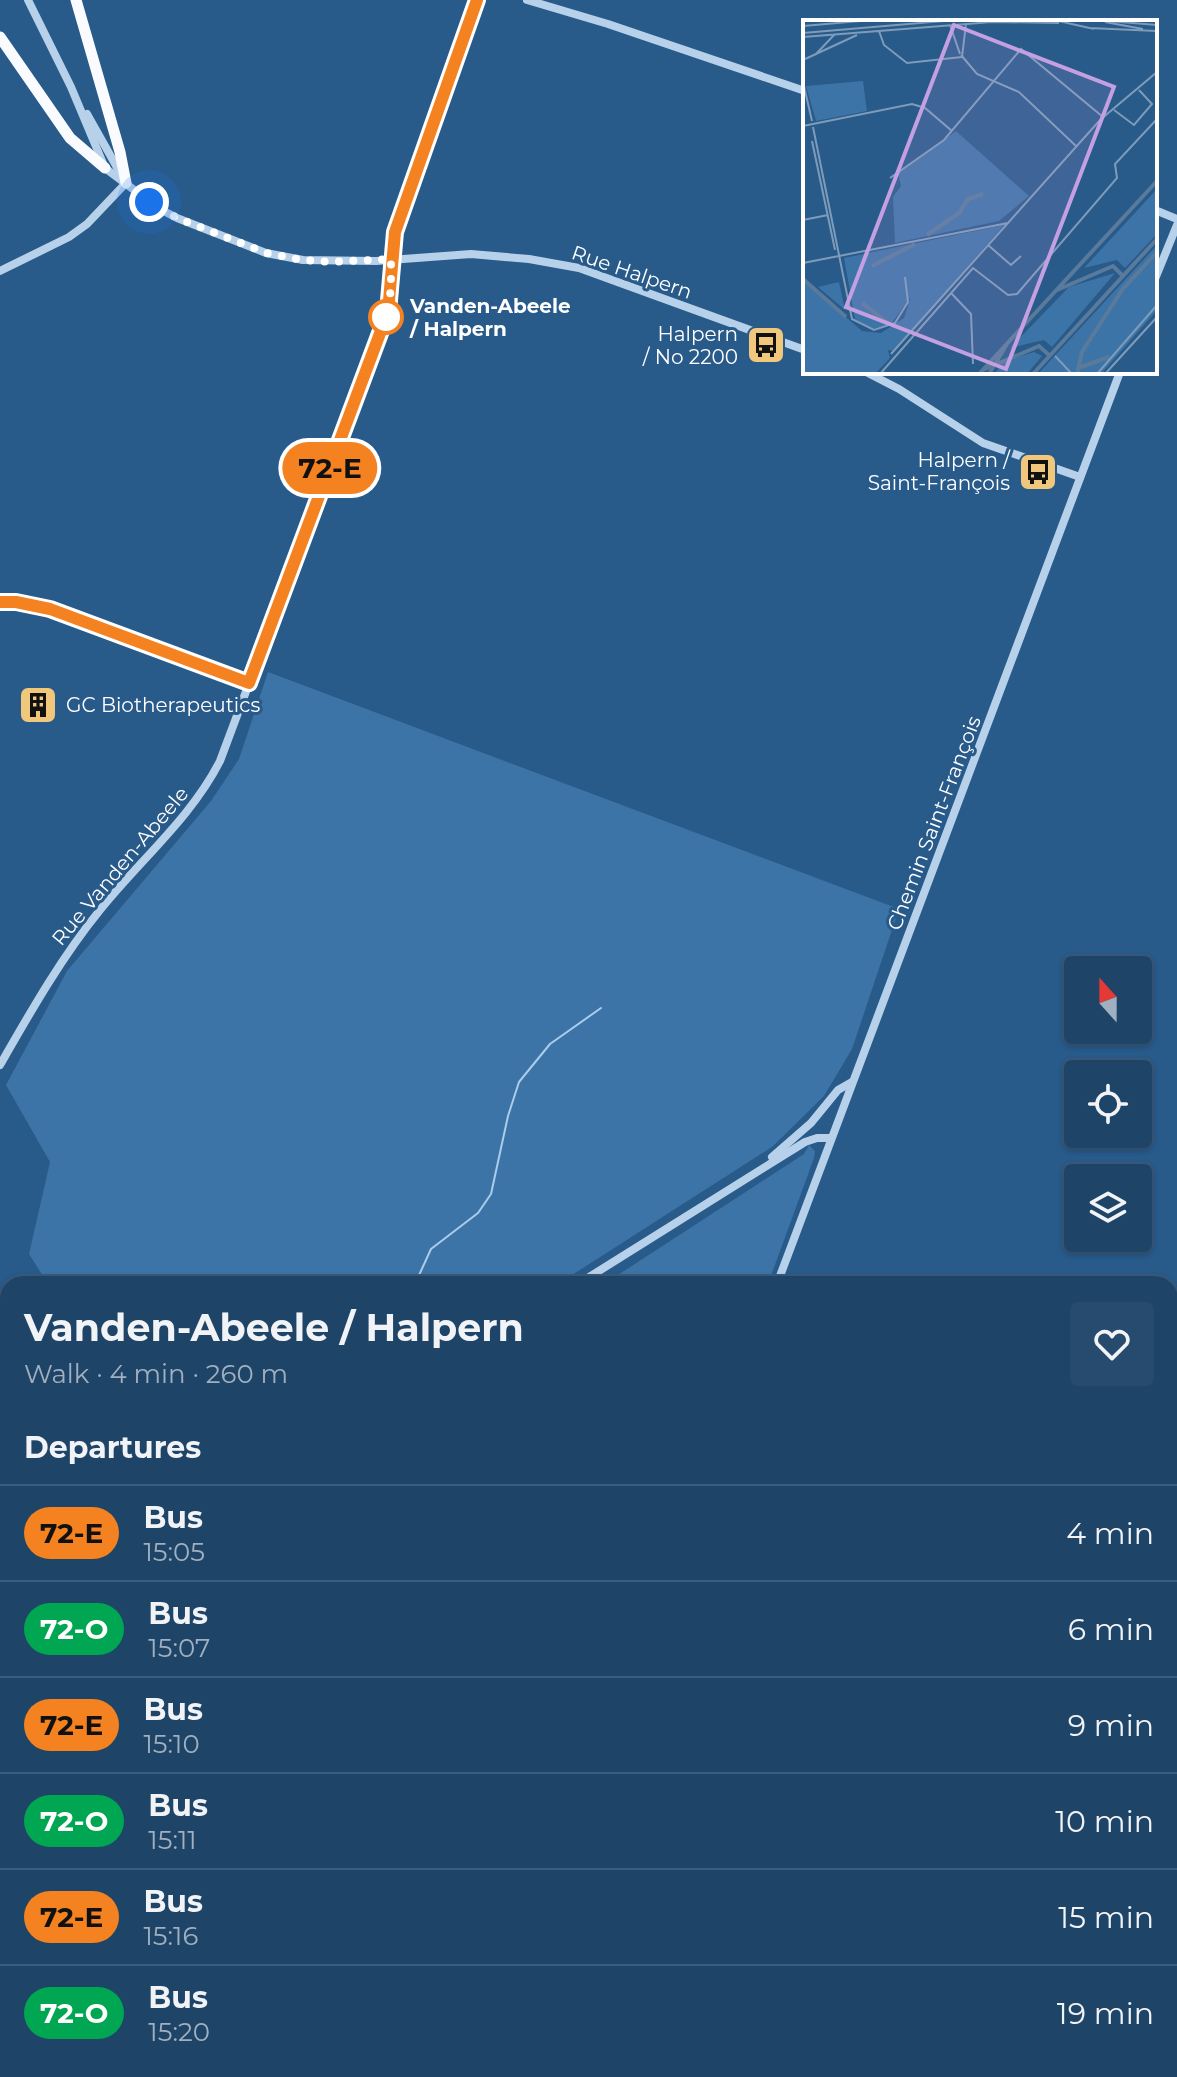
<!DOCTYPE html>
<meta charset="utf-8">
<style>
body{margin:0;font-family:Montserrat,sans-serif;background:#264b6e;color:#f1f3f6;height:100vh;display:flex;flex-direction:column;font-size:30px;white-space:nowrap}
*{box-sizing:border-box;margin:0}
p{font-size:26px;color:#a1b0c0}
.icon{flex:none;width:44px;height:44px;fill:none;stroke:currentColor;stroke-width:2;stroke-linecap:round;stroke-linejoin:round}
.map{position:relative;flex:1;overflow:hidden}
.panel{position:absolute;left:0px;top:1276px;width:1178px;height:802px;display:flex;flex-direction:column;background:#1e4468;border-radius:24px 24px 0 0;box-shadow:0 2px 6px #0004,0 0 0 2px #3c5c7c}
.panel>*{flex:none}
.badge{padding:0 16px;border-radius:26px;font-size:28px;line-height:52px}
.needle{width:52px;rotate:339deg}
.tools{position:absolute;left:1064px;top:956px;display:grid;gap:16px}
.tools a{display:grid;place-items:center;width:88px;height:88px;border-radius:8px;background:#1e4468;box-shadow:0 2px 6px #0004,0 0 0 2px #3c5c7c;font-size:40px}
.you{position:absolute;width:40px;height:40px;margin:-20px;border:6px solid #fff;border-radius:50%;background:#1a73e8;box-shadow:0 0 0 12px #1a73e833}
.map>.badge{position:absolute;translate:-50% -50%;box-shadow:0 0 0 4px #fff}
h2{padding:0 24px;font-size:30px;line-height:72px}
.round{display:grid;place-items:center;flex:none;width:84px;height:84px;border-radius:8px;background:#264b6e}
.overview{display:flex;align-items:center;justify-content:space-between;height:136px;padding:0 24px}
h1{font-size:38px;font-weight:700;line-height:60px}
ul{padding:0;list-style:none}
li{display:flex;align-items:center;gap:24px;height:96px;padding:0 24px;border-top:2px solid #3c5c7c}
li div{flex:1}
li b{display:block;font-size:30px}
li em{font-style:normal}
li .badge{min-width:88px;font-weight:700;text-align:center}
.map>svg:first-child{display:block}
</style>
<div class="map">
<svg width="1177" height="2077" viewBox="0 0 1177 2077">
<rect width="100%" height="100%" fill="#285a8a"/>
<g fill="#3d74a7">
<path d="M268 672 899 909 852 1049 824 1096 772 1147 558 1284H48L29 1254 50 1162 6 1085 67 971 211 801 239 759Z"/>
<path d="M809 1145 815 1151 814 1158 768 1284H604L804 1154Z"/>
<path d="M8 1669V2036L0 2025V1675Z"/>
<path d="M1177 2011V2077H1130L1133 2070H1170V2018Z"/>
<path d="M31 2070H333L326 2077H36Z"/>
<path d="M367 2070H478L475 2077H363Z"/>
</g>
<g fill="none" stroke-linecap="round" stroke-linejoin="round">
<g stroke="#abccea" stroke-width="2">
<path d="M415 1284 431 1249 478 1213 491 1194 508 1116 519 1082 550 1044 601 1008"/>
<path d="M298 2070 307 2073"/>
<path d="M85 2077 86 2070"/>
</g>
<g stroke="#94acc4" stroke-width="22">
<path d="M1170 1977 1177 1971"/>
<path d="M1069 2077 1074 2070"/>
</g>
<g stroke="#94acc4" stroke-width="54">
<path d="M1170 1797 1177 1779"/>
<path d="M1059 2077 1061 2070"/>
</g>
<g stroke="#b6d1e9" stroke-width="8">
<path d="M28 0 71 87 105 168 158 208 177 218 266 253 303 260 376 261 471 254 529 259 579 268 805 350"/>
<path d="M527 0 608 24 805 91"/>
<path d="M87 114 123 178"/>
<path d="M1155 210 1177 219"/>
<path d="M0 271 69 237 87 224 126 183"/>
<path d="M1155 279 1177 225"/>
<path d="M866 372 899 389 983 443 1080 477"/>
<path d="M0 602H16L50 609 249 683"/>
<path d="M0 1065C31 1011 61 958 100 910 140 860 191 818 220 761L388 312 395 232 477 0"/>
<path d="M772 1157 811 1123 838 1090 852 1082"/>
<path d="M578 1284 805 1142 817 1138H831"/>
<path d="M777 1284 1120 372"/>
<path d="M0 1656 8 1651"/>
<path d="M0 2048 8 2061"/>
<path d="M14 2070 19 2077"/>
<path d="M336 2077 341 2070"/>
<path d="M478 2077 481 2070"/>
</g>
<g stroke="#f9fbfe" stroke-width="11">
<path d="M76 0 120 152 126 183"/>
<path d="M0 37 70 138 105 168"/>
</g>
</g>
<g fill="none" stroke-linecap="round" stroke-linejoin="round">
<g stroke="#fff" stroke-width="18">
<path id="line" d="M0 602H16L50 609 249 683 388 312 395 232 477 0"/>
</g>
<use href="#line" stroke="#f58220" stroke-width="12"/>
<path stroke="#fff" stroke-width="8" stroke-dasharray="0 14.4" d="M149 202 177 218 266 253 303 260 330 262 391 259V289L386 317"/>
</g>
<defs>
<g id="bus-square" transform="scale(2)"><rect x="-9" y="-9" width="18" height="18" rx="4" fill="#f1c77c" stroke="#285a8a"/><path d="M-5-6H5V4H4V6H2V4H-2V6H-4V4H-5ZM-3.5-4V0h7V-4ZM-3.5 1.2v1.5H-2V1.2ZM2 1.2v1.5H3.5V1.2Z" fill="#111"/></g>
<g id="building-square" transform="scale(2)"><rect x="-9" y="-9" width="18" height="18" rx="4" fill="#f1c77c" stroke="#285a8a"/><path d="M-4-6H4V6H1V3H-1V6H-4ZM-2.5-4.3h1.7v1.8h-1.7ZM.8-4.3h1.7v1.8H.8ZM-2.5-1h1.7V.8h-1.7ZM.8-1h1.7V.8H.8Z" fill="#111"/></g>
</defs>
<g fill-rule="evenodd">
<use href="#bus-square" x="766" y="345"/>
<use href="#bus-square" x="1038" y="472"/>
<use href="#building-square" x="38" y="705"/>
</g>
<circle fill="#fff" stroke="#f58220" stroke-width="4" cx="386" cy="317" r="16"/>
<g text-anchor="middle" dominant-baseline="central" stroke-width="6" stroke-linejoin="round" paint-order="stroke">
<g font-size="20" fill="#fff" stroke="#285a8a">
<text transform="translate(632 272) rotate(19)">Rue Halpern</text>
<text transform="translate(934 823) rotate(-69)">Chemin Saint-François</text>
<text transform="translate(120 866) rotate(-50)">Rue Vanden-Abeele</text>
</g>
<g font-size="20" font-weight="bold" fill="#fff" stroke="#285a8a" text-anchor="start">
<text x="410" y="306">Vanden-Abeele<tspan x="410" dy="23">/ Halpern</tspan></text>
</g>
<g font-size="20" fill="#fff" stroke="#285a8a" text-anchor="end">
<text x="738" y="334">Halpern<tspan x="738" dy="23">/ No 2200</tspan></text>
<text x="1010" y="460">Halpern /<tspan x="1010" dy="23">Saint-François</tspan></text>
<text x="66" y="705" text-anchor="start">GC Biotherapeutics</text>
</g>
</g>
<g transform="translate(803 20)">
<rect width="354" height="354" fill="#285a8a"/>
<path d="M60 61 64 91 13 101 3 66ZM153 111 226 176 196 201 92 223 90 177 98 166 95 153ZM354 169V214L322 248 314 240 281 248ZM201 205 91 331 85 330 87 338 72 354H0V260L59 311 78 313 101 298 108 277 88 304 70 309 52 299 41 238ZM354 225V290L298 354H235ZM312 253 249 327 241 320 207 328 266 267ZM36 262 42 290 15 267ZM231 332 239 336 224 354H191L202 341Z" fill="#3d74a7"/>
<path fill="none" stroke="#597a9b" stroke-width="4" d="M124 215 156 193 165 179 180 174M69 246 112 224M0 259 43 297M254 270 310 246 319 255M59 283 85 303M275 348 306 337M180 350 236 326 246 335M176 354 354 161M186 354 204 324M230 354 354 219M274 354 279 332 319 270 354 232"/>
<path fill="none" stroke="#7e9cb9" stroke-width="2" d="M251 0 291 9M293 0 354 5M302 2 340 9M147 5 157 34M0 6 69 0M286 8 354 11M76 11 81 25 104 43 159 37M0 13 152 0M0 17 189 2 256 3M12 35 32 14M158 35 174 54 216 72 273 126M159 37 163 4M0 40 54 15M0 62 9 101M311 90 331 105 349 84 336 70M0 106 109 84 122 88 149 111M10 107 49 299 71 310 92 303 105 282 102 257M9 121 32 230M87 158 141 120 218 29 300 97M0 200 25 195M185 225 208 245 218 236M0 243 205 203M148 273 168 294 170 344M88 334 297 100 354 52M252 336 269 354M77 354 170 248 205 275 214 274 314 158 312 144 354 99M294 354 354 285M302 354 354 297"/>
<path fill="#c4a0e2" fill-opacity="0.15" stroke="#c4a0e2" stroke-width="4" d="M151 5 311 67 203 349 43 287Z"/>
<rect width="354" height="354" fill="none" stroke="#fff" stroke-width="4"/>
</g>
</svg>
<div class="tools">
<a><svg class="needle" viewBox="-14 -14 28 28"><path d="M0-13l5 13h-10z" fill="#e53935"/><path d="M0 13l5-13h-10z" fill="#a1b0c0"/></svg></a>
<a><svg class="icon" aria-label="locate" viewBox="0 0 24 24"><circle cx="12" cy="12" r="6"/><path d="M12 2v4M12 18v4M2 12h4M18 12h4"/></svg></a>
<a><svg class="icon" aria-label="layers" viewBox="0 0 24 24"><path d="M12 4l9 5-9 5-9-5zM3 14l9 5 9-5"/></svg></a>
</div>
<div class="you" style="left:149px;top:202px"></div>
<b class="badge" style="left:330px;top:468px;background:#f58220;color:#111">72-E</b>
<section class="panel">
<div class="overview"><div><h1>Vanden-Abeele / Halpern</h1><p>Walk · 4 min · 260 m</p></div><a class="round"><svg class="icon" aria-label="heart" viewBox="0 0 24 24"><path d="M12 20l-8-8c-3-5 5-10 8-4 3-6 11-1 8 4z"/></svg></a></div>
<h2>Departures</h2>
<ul>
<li><span class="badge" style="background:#f58220;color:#111">72-E</span><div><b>Bus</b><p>15:05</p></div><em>4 min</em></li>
<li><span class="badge" style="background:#00a651;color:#fff">72-O</span><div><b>Bus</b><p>15:07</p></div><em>6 min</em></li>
<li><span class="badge" style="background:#f58220;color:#111">72-E</span><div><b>Bus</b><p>15:10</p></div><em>9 min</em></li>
<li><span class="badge" style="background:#00a651;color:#fff">72-O</span><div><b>Bus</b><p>15:11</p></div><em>10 min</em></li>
<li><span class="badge" style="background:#f58220;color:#111">72-E</span><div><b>Bus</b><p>15:16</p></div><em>15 min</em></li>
<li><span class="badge" style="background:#00a651;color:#fff">72-O</span><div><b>Bus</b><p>15:20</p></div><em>19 min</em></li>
</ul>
</section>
</div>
